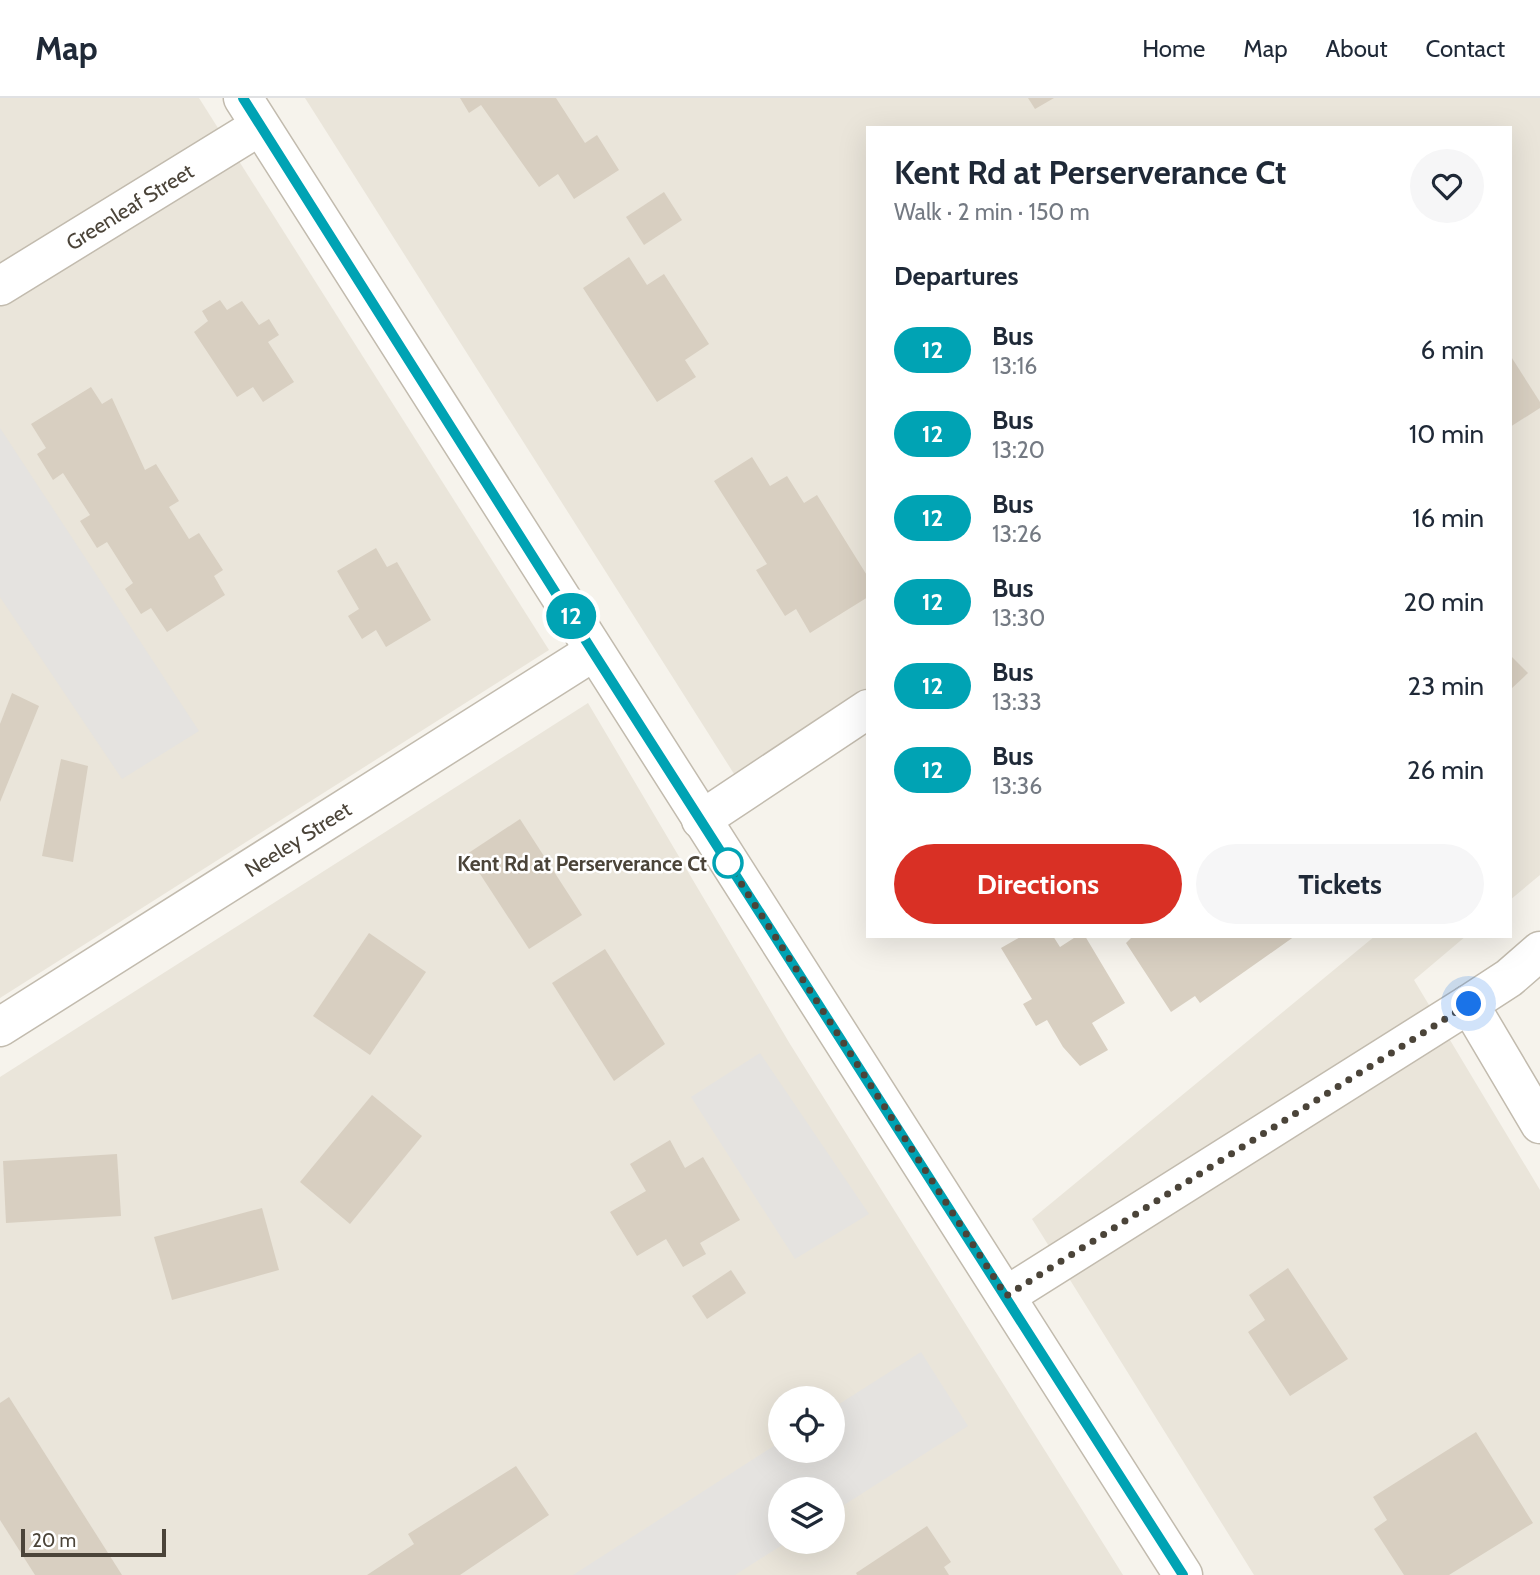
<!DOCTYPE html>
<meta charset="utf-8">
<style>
body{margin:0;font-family:Cabin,sans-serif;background:#f6f6f7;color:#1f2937;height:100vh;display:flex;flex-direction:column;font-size:26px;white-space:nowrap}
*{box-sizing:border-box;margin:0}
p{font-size:23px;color:#747a83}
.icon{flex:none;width:38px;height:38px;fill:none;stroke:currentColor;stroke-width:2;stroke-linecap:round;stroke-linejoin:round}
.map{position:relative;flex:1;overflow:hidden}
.drawer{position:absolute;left:866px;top:28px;width:646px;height:812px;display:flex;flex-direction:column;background:#fff;border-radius:0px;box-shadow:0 7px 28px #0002}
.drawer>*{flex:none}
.badge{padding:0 14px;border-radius:23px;font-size:24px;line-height:46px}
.controls{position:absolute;left:768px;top:1288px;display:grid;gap:14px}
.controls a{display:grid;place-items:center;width:77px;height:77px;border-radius:50%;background:#fff;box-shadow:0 7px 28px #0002;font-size:35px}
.scale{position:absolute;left:21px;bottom:18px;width:145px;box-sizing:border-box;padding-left:7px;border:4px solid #4b4439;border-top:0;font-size:19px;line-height:24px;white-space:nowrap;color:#4b4439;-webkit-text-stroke:5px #fff;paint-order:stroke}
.you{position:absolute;width:35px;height:35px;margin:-18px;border:5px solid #fff;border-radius:50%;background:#1a73e8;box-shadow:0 0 0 10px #1a73e833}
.map>.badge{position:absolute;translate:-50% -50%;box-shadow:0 0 0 4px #fff}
h2{padding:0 28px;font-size:26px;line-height:63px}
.round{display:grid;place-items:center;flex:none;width:74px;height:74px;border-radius:37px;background:#f6f6f7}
.summary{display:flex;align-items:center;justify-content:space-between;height:119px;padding:0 28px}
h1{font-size:33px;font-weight:700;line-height:52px}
.primary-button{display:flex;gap:14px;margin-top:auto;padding:14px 28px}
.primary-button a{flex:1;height:80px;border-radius:42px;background:#d93025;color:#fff;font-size:28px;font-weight:700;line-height:80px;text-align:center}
.primary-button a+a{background:#f6f6f7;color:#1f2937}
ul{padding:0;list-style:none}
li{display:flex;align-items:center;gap:21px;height:84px;padding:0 28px}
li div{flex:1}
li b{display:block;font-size:26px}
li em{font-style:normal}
li .badge{min-width:77px;font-weight:700;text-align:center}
header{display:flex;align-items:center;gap:42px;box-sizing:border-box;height:98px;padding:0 35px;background:#fff;border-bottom:2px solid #e0e1e3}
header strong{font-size:33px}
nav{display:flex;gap:38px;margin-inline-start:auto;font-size:24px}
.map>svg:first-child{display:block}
</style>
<header>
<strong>Map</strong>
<nav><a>Home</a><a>Map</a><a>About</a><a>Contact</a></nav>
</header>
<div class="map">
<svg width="1540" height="1477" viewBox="0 0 1540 1477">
<rect width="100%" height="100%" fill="#f6f3ec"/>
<g fill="#eae5da" fill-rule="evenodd">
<path d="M0 0H199L549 552 0 900Z"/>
<path d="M305 0H1540V777L1510 802V30H868V594L736 679Z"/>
<path d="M588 605 790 946 1123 1477H0V979ZM780 1300H833V1353H780ZM780 1391H833V1444H780Z"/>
<path d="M1375 838H1466L1414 882 1540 1092V1477H1254L1032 1121Z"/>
</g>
<g fill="#e5e3e0">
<path d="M0 330 199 633 122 681 0 499Z"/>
<path d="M760 955 869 1116 795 1161 691 999Z"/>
<path d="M921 1254 968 1328 833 1414V1391H780V1444H787L735 1477H573L780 1344V1353H833V1310Z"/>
</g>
<g fill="#d8cfc1">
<path d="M460 0H556L585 45 597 37 619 72 574 101 558 76 539 89 481 7 469 15Z"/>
<path d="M1028 0H1054L1035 11Z"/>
<path d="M664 94 682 122 644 147 626 119Z"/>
<path d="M629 159 647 187 664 176 709 246 685 262 696 279 657 304 583 190Z"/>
<path d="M220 202 227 212 242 203 259 227 269 221 279 237 268 244 294 284 263 304 253 289 237 299 194 234 208 223 202 213Z"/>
<path d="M1510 257 1540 304V310L1510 329Z"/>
<path d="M91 289 102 306 112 300 145 372 156 366 179 403 169 409 189 441 199 435 223 472 214 478 225 497 167 534 151 510 141 516 125 491 133 485 107 444 97 450 80 423 90 417 63 375 53 382 37 356 46 350 31 326Z"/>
<path d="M752 359 770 388 787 378 804 405 817 397 868 479V499L810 535 796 511 785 518 756 472 767 466 714 383Z"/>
<path d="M376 450 387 469 397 464 431 522 386 549 376 532 362 541 348 518 359 511 337 473Z"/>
<path d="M1510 557 1528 575 1510 592Z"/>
<path d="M12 595 39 608 0 704V626Z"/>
<path d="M61 661 88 668 73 764 42 758Z"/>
<path d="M520 721 582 817 529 851 467 756Z"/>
<path d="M369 835 426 874 370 957 313 918Z"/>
<path d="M1022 838H1053L1060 849 1077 838H1085L1125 905 1092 925 1108 952 1080 968 1063 949 1047 922 1036 928 1023 906 1032 901 1001 850Z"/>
<path d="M1133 838H1295L1200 905 1195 898 1171 914 1126 845Z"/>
<path d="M605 851 665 946 614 983 552 885Z"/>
<path d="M372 997 422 1038 350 1126 300 1084Z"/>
<path d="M670 1042 685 1070 703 1059 740 1122 700 1145 706 1156 683 1169 666 1141 637 1158 610 1114 646 1093 630 1066Z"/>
<path d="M117 1056 121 1118 6 1125 3 1063Z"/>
<path d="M262 1110 279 1172 172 1202 154 1139Z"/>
<path d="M1288 1170 1348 1261 1290 1298 1248 1234 1265 1222 1249 1197Z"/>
<path d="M731 1172 746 1195 707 1221 692 1198Z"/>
<path d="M9 1299 122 1477H35L0 1422V1305Z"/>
<path d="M1476 1334 1533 1425 1449 1477H1404L1374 1431 1387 1422 1373 1399Z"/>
<path d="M516 1368 549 1417 460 1477H367L414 1446 408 1436Z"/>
<path d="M927 1428 951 1464 944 1469 949 1477H857L856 1475Z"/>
</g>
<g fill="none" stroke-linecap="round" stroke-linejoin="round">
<g stroke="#c2bbae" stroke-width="41">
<g id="minor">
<path d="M243 0 1183 1477"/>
<path id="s1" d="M0 188 260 28"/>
<path d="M701 722 868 611"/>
<path d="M1469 906 1540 1026"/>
<path id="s2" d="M0 929 593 554"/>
<path d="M1006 1198 1469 906 1509 880 1540 853"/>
</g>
</g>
<use href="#minor" stroke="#fff" stroke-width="38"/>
</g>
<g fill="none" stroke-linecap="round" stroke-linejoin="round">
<g stroke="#fff" stroke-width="16">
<path id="line" d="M243 0 593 554 1183 1477"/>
</g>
<use href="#line" stroke="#00a3b4" stroke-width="10"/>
<path stroke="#4b4439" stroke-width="7" stroke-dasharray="0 12.6" d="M728 765 1006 1198 1469 906"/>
</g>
<circle fill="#fff" stroke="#00a3b4" stroke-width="3.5" cx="728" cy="765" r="14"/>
<g text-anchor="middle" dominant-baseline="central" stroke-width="5" stroke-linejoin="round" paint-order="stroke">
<g font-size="21" fill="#4b4439" stroke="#fff">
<text stroke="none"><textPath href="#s1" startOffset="152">Greenleaf Street</textPath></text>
<text stroke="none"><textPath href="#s2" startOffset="352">Neeley Street</textPath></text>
</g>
<g font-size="21" font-weight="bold" fill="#4b4439" stroke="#fff" text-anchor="end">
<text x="707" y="765">Kent Rd at Perserverance Ct</text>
</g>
</g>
</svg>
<div class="controls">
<a><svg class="icon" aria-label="locate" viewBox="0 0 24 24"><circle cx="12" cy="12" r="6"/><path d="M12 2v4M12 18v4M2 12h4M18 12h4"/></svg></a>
<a><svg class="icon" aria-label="layers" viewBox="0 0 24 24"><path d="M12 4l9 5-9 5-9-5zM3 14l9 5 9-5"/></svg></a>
</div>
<div class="scale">20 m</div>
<div class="you" style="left:1469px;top:906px"></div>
<b class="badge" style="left:571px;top:518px;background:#00a3b4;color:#fff">12</b>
<section class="drawer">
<div class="summary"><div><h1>Kent Rd at Perserverance Ct</h1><p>Walk · 2 min · 150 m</p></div><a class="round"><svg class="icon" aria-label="heart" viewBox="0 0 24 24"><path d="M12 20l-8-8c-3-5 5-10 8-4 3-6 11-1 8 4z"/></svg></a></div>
<h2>Departures</h2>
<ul>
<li><span class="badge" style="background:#00a3b4;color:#fff">12</span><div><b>Bus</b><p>13:16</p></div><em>6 min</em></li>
<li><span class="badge" style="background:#00a3b4;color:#fff">12</span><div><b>Bus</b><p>13:20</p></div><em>10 min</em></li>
<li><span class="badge" style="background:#00a3b4;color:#fff">12</span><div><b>Bus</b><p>13:26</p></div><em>16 min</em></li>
<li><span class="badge" style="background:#00a3b4;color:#fff">12</span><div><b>Bus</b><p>13:30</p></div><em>20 min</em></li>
<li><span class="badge" style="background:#00a3b4;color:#fff">12</span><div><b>Bus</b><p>13:33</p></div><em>23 min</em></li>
<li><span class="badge" style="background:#00a3b4;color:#fff">12</span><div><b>Bus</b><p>13:36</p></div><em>26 min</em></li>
</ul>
<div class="primary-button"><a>Directions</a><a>Tickets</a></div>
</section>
</div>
